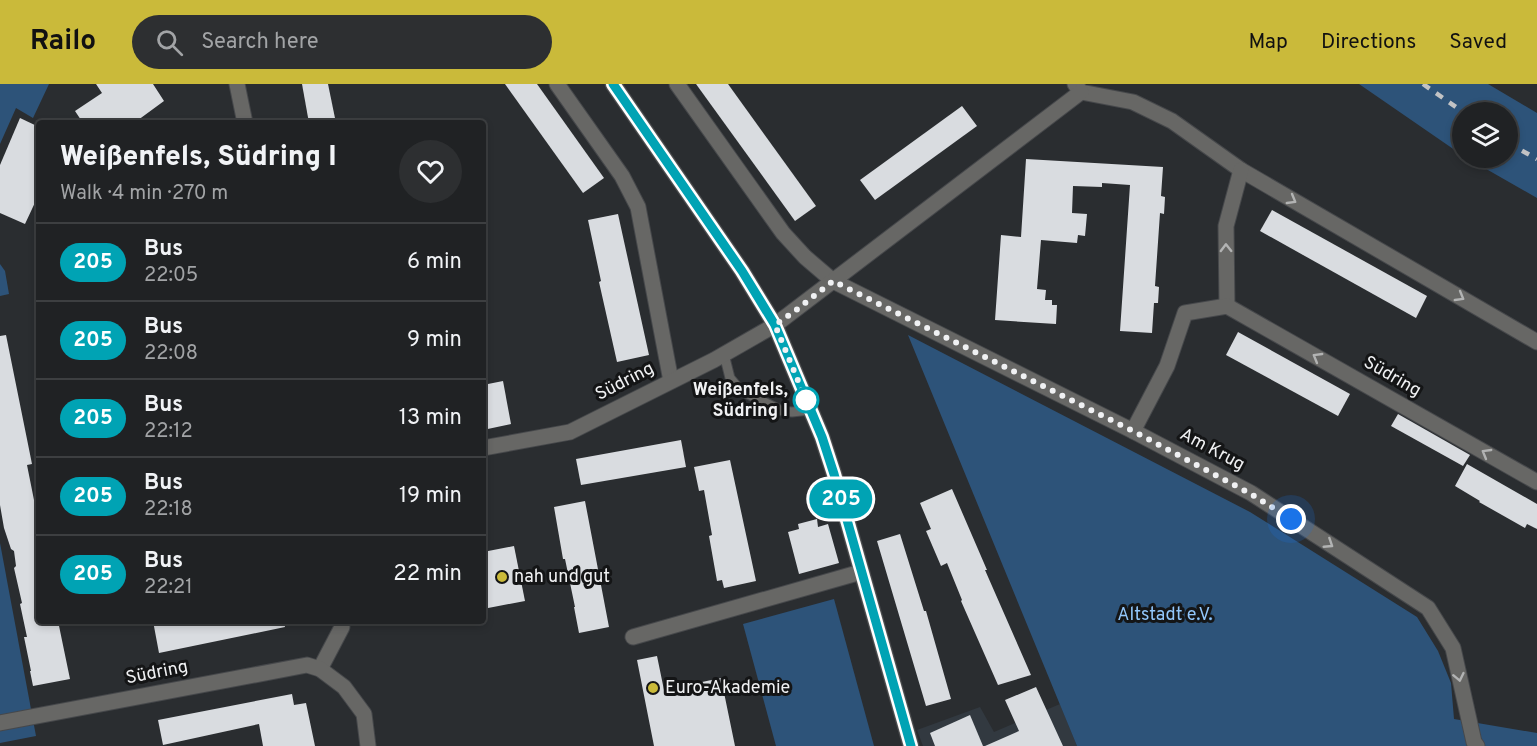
<!DOCTYPE html>
<meta charset="utf-8">
<style>
body{margin:0;font-family:Overpass,sans-serif;background:#2d2f31;color:#f1f3f6;height:100vh;display:flex;flex-direction:column;font-size:22px;white-space:nowrap}
*{box-sizing:border-box;margin:0}
p{font-size:20px;color:#a2a4a6}
.icon{flex:none;width:33px;height:33px;fill:none;stroke:currentColor;stroke-width:2;stroke-linecap:round;stroke-linejoin:round}
.map{position:relative;flex:1;overflow:hidden}
.details{position:absolute;left:36px;top:36px;width:450px;height:504px;display:flex;flex-direction:column;background:#202224;border-radius:6px;box-shadow:0 3px 9px #0003,0 0 0 2px #3d3f41}
.details>*{flex:none}
.badge{padding:0 12px;border-radius:20px;font-size:21px;line-height:39px}
.buttons{position:absolute;left:1452px;top:18px;display:grid;gap:12px}
.buttons a{display:grid;place-items:center;width:66px;height:66px;border-radius:50%;background:#202224;box-shadow:0 3px 9px #0003,0 0 0 2px #3d3f41;font-size:30px}
.you{position:absolute;width:30px;height:30px;margin:-15px;border:4px solid #fff;border-radius:50%;background:#1a73e8;box-shadow:0 0 0 9px #1a73e833}
.map>.badge{position:absolute;translate:-50% -50%;box-shadow:0 0 0 3px #fff}
.round{display:grid;place-items:center;flex:none;width:63px;height:63px;border-radius:32px;background:#2d2f31}
.overview{display:flex;align-items:center;justify-content:space-between;height:102px;padding:0 24px}
h1{font-size:28px;font-weight:800;line-height:45px}
ul{padding:0;list-style:none}
li{display:flex;align-items:center;gap:18px;height:78px;padding:0 24px;border-top:2px solid #3d3f41}
li div{flex:1}
li b{display:block;font-size:22px}
li em{font-style:normal}
li .badge{min-width:66px;font-weight:700;text-align:center}
header{display:flex;align-items:center;gap:36px;box-sizing:border-box;height:84px;padding:0 30px;background:#caba3a;color:#111}
header strong{font-size:28px}
nav{display:flex;gap:33px;margin-inline-start:auto;font-size:21px}
.search{width:420px;height:54px;background:#2d2f31;display:flex;align-items:center;gap:15px;box-sizing:border-box;padding:0 21px;border-radius:33px;color:#a2a4a6;font-size:22px}
.map>svg:first-child{display:block}
</style>
<header>
<strong>Railo</strong>
<div class="search"><svg class="icon" aria-label="search" viewBox="0 0 24 24"><circle cx="10" cy="10" r="6"/><path d="M15 15l6 6"/></svg>Search here</div>
<nav><a>Map</a><a>Directions</a><a>Saved</a></nav>
</header>
<div class="map">
<svg width="1537" height="662" viewBox="0 0 1537 662">
<rect width="100%" height="100%" fill="#2a2d30"/>
<path fill="#323940" d="M1060 620 1077 662H923L917 646 980 623 994 648Z"/>
<g fill="#2d5379">
<path d="M0 0H49L33 34 16 24 0 60Z"/>
<path d="M1359 0H1488L1537 29V114L1467 74H1508V28H1462V71Z"/>
<path d="M0 180 5 187 9 210 0 212Z"/>
<path d="M908 251 1250 428 1417 533 1438 567 1451 599 1454 635 1537 649V662H1077Z"/>
<path d="M0 459 36 652 0 659Z"/>
<path d="M834 515 874 662H776L743 540Z"/>
</g>
<g fill="#d9dce0">
<path d="M96 0H153L164 17 134 39H83L75 27 102 9Z"/>
<path d="M302 0H328L336 39H309Z"/>
<path d="M505 0H537L604 94 583 109Z"/>
<path d="M696 0H728L816 122 795 137Z"/>
<path d="M962 22 977 42 875 116 860 96Z"/>
<path d="M20 34 39 43V110L25 140 0 129V81Z"/>
<path d="M1026 75 1163 83 1161 112 1165 113 1164 130 1160 129 1155 202 1159 203 1158 219H1154L1152 249 1120 247 1130 101 1102 99V103L1073 102 1072 129 1087 130 1085 152 1078 151 1077 159 1041 156 1037 205 1046 206 1045 216H1052V221H1057L1056 240 995 236 1001 151 1021 153Z"/>
<path d="M1272 126 1427 212 1416 234 1260 147Z"/>
<path d="M618 130 649 271 617 278 599 198 601 197 588 136Z"/>
<path d="M1238 248 1350 310 1338 332 1226 271Z"/>
<path d="M6 251 32 380 27 381 39 441V537H58L70 595 33 602 30 587H31L24 553H27L20 520 22 519 14 484 16 482 14 467 11 465 4 444 0 421V252Z"/>
<path d="M503 297 511 340 483 346V301Z"/>
<path d="M1398 330 1470 371 1463 382 1391 342Z"/>
<path d="M681 356 686 383 581 401 576 375Z"/>
<path d="M730 376 756 497 724 504 722 496 717 497 709 452 712 451 704 406 699 407 694 383Z"/>
<path d="M1467 380 1537 420V445L1527 440 1525 444 1479 418 1480 417 1455 402Z"/>
<path d="M952 405 987 486H985L1031 591 998 601 961 517 962 516 947 479 941 482 926 447 931 445 920 419Z"/>
<path d="M585 417 609 543 579 549 574 523H575L565 475H563L554 423Z"/>
<path d="M817 435 818 443 828 440 839 479 799 490 788 448 799 445 798 440Z"/>
<path d="M900 450 924 527H926L951 615 926 622 877 457Z"/>
<path d="M514 462 525 517 483 525V468Z"/>
<path d="M153 537H284L285 543 159 569Z"/>
<path d="M657 572 664 606 721 594 735 662H654L637 576Z"/>
<path d="M1036 603 1063 662H985L1019 647 1005 616Z"/>
<path d="M292 610 294 621 306 619 315 662H263L259 640 163 661 158 636Z"/>
<path d="M970 631 983 662H935L930 649Z"/>
</g>
<g fill="none" stroke-linecap="round" stroke-linejoin="round">
<g stroke="#46484b" stroke-width="11">
<path id="service" d="M724 270 730 294 740 306 782 327 792 328 810 326"/>
</g>
<g stroke="#46484b" stroke-width="17">
<g id="minor">
<path d="M237 0 245 39"/>
<path d="M557 0 622 92 638 123 671 297"/>
<path d="M613 0 742 187 775 241 822 353 834 390 911 662"/>
<path d="M677 0 783 149 805 173 833 197 1133 347 1251 409 1428 524 1453 564 1474 658 1477 662"/>
<path d="M1075 0 1081 8 1133 18 1172 37 1241 86 1537 258"/>
<path d="M1227 222 1226 142 1241 86"/>
<path d="M1133 347 1167 282 1185 229 1227 222 1537 398"/>
<path d="M483 364 570 348 714 276 775 241 1081 8"/>
<path d="M633 553 861 488"/>
<path d="M320 585 342 543 341 537"/>
<path d="M0 639 307 581 320 585 344 603 364 630 368 662"/>
</g>
</g>
<use href="#service" stroke="#676765" stroke-width="9"/>
<use href="#minor" stroke="#676765" stroke-width="15"/>
<g stroke="#c2c3c5" stroke-width="4.5" stroke-dasharray="8 8" stroke-linecap="butt">
<path d="M1423 0 1463 28"/>
<path d="M1508 59 1537 75"/>
</g>
</g>
<defs><path id="oneway-chevron" d="M-2-3.5L2.5 0L-2 3.5" fill="none" stroke-width="1.6" stroke-linecap="round" stroke-linejoin="round" transform="scale(1.5)"/></defs>
<g stroke="#b2b3b3">
<use href="#oneway-chevron" transform="translate(1292 116) rotate(30)"/>
<use href="#oneway-chevron" transform="translate(1226 164) rotate(-91)"/>
<use href="#oneway-chevron" transform="translate(1460 213) rotate(30)"/>
<use href="#oneway-chevron" transform="translate(1317 273) rotate(-150)"/>
<use href="#oneway-chevron" transform="translate(1486 369) rotate(-150)"/>
<use href="#oneway-chevron" transform="translate(1329 460) rotate(33)"/>
<use href="#oneway-chevron" transform="translate(1459 593) rotate(78)"/>
</g>
<g fill="none" stroke-linecap="round" stroke-linejoin="round">
<g stroke="#fff" stroke-width="14">
<path id="line" d="M613 0 742 187 775 241 822 353 834 390 911 662"/>
</g>
<use href="#line" stroke="#00a3b4" stroke-width="9"/>
<path stroke="#f0f1f3" stroke-width="6" stroke-dasharray="0 10.8" d="M806 316 775 241 795 227 833 197 1133 347 1251 410 1291 435"/>
</g>
<circle fill="#fff" stroke="#00a3b4" stroke-width="3" cx="806" cy="316" r="12"/>
<g fill="#caba3a" stroke="#141516" stroke-width="2">
<circle cx="502" cy="493" r="6"/>
<circle cx="653" cy="604" r="6"/>
</g>
<g text-anchor="middle" dominant-baseline="central" stroke-width="6" stroke-linejoin="round" paint-order="stroke">
<g font-size="18" fill="#f0f1f3" stroke="#141516">
<text transform="translate(1392 293) rotate(30)">Südring</text>
<text transform="translate(625 298) rotate(-27)">Südring</text>
<text transform="translate(1212 366) rotate(28)">Am Krug</text>
<text transform="translate(157 589) rotate(-11)">Südring</text>
</g>
<g font-size="18" font-weight="bold" fill="#f0f1f3" stroke="#141516" text-anchor="end">
<text x="788" y="306">Weißenfels,<tspan x="788" dy="21">Südring I</tspan></text>
</g>
<g font-size="18" fill="#f0f1f3" stroke="#141516" text-anchor="start">
<text x="514" y="493">nah und gut</text>
<text x="665" y="604">Euro-Akademie</text>
</g>
<g font-size="18" fill="#92c7fc" stroke="#141516">
<text x="1165" y="531">Altstadt e.V.</text>
</g>
</g>
</svg>
<div class="buttons">
<a><svg class="icon" aria-label="layers" viewBox="0 0 24 24"><path d="M12 4l9 5-9 5-9-5zM3 14l9 5 9-5"/></svg></a>
</div>
<div class="you" style="left:1291px;top:435px"></div>
<b class="badge" style="left:841px;top:415px;background:#00a3b4;color:#fff">205</b>
<section class="details">
<div class="overview"><div><h1>Weißenfels, Südring I</h1><p>Walk · 4 min · 270 m</p></div><a class="round"><svg class="icon" aria-label="heart" viewBox="0 0 24 24"><path d="M12 20l-8-8c-3-5 5-10 8-4 3-6 11-1 8 4z"/></svg></a></div>
<ul>
<li><span class="badge" style="background:#00a3b4;color:#fff">205</span><div><b>Bus</b><p>22:05</p></div><em>6 min</em></li>
<li><span class="badge" style="background:#00a3b4;color:#fff">205</span><div><b>Bus</b><p>22:08</p></div><em>9 min</em></li>
<li><span class="badge" style="background:#00a3b4;color:#fff">205</span><div><b>Bus</b><p>22:12</p></div><em>13 min</em></li>
<li><span class="badge" style="background:#00a3b4;color:#fff">205</span><div><b>Bus</b><p>22:18</p></div><em>19 min</em></li>
<li><span class="badge" style="background:#00a3b4;color:#fff">205</span><div><b>Bus</b><p>22:21</p></div><em>22 min</em></li>
</ul>
</section>
</div>
